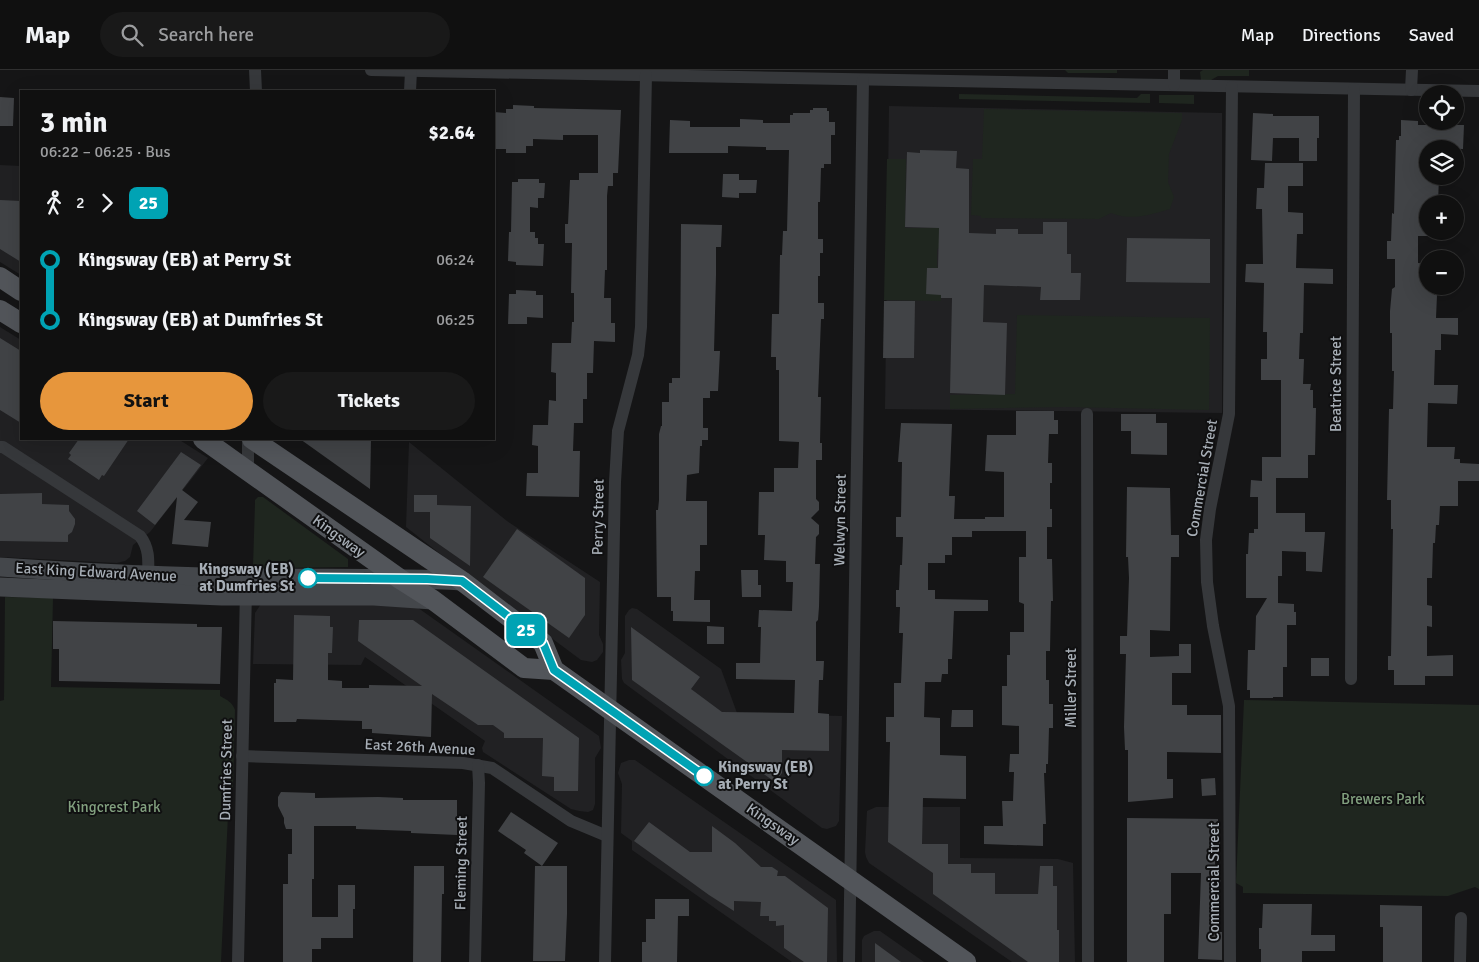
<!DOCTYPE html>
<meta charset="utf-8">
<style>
body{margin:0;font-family:Signika,sans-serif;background:#191919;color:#f1f3f6;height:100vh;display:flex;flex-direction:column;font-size:19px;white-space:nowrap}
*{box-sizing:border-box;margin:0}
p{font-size:16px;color:#9c9d9f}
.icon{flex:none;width:28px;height:28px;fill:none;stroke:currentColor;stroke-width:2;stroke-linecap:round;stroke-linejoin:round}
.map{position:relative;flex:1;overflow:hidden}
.drawer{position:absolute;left:20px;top:20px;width:475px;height:350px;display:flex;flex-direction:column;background:#101010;border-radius:0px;box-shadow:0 5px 20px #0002,0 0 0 1px #303030}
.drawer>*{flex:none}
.badge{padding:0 10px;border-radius:8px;font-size:18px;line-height:32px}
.tools{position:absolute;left:1419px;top:15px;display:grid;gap:10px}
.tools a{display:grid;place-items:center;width:45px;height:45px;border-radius:50%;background:#101010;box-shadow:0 5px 20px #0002,0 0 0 1px #303030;font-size:25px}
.map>.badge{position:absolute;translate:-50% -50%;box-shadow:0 0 0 2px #fff}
.legs{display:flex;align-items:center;gap:8px;height:55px;padding:0 20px;font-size:16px}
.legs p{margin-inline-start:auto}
.overview{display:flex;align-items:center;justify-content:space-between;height:85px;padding:0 20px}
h1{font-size:28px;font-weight:700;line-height:38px}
.action{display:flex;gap:10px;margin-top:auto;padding:10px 20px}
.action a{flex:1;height:58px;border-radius:30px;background:#e7963c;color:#111;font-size:20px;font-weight:700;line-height:58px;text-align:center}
.action a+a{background:#191919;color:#f1f3f6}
ul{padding:0 20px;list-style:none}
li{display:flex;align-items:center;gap:18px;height:60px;font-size:19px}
li i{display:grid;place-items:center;width:8px;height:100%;margin:0 6px;background:currentColor}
li i::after{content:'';width:12px;height:12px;margin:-6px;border:4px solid;border-radius:50%;background:#101010}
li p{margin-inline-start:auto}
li:first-child i{background:linear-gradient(#0000 50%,currentColor 0)}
li:last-child i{background:linear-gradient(currentColor 50%,#0000 0)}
header{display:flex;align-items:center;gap:30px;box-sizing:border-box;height:70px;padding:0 25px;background:#101010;border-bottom:1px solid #303030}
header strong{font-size:24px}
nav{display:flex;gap:28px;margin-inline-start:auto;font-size:18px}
.search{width:350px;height:45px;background:#191919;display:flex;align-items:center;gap:12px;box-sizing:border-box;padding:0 18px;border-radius:28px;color:#9c9d9f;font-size:19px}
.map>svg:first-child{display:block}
</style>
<header>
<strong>Map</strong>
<div class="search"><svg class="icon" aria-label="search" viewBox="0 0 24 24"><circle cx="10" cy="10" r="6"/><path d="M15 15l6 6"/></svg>Search here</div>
<nav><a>Map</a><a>Directions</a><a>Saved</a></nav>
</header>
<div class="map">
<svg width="1479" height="892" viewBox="0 0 1479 892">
<rect width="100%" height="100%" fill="#151516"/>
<g fill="#212123">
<path d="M889 36 1222 43V343L885 339Z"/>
<path d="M0 95 21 96V205L0 192Z"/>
<path d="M0 257 21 270V369H178L208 388 150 462 133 475 130 487 125 491 117 493 0 487Z"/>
<path d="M409 372 507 451 600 512 599 565 603 574V582L597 590 592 592 581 590 468 506 406 457Z"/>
<path d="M261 534 414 535 599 666 601 678 595 688V734L593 740 588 742 579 741 571 739 483 682 482 678 485 671 365 587 361 595 253 594 255 543Z"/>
<path d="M632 538 637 539 721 599 737 643 842 646 839 751 836 756 827 759 822 758 624 613 622 609 621 590 625 583V546L629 540Z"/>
<path d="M629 690H635L836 830 837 892H792L632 780V771L621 763 622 714 618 703 621 693Z"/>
<path d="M876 737H960V788L1058 789 1073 793 1075 892H1012L869 793 866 787 865 782 867 741Z"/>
<path d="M874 861H880L924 892H862V870L864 866Z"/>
</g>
<g fill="#1f261f">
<path d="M1065 0H1117V3H1068Z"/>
<path d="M1203 0H1249V6H1218L1211 10H1201L1200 2Z"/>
<path d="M959 24 1137 28 1141 24H1150V33L959 29Z"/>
<path d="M1159 25H1194V34L1159 33Z"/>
<path d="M984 39 1182 43V50L1169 84 1168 112 1174 127 1170 139C1149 145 1131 151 1111 143L1099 149 981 148V146L971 145 973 89H982Z"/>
<path d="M887 89H906L905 158H943L942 178 937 179V197L941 198V231L884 230Z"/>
<path d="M1017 245 1210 248 1209 340 1065 337 950 339V325L1015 324Z"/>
<path d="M258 427H263L348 489V497L280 498 265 501 255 499 253 496 255 433V430Z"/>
<path d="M5 527 53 528 51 617 220 620V626C227 630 232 632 235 640L233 717 229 724 221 892H0V631L4 630Z"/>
<path d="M1244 630 1479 635V819L1475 817 1448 826 1243 823V817L1236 813Z"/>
</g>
<g fill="#414346">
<path d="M0 27 14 28 13 56H0Z"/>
<path d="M513 35 534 36V38L621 40 618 103H613V116H608L607 126V200H605L604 228H611V253H615V272L594 271 593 303H587V329H583V353H574L573 381H580L579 427 526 426 527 403H538V376L532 375 533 355H548L549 330 556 331V303L551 302 552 273H571L572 252H574V223H571L572 173H565V154H568L570 110H579V103H598V65H563V70L533 69V76H526V83H506V79H494V42L506 43V39H513Z"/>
<path d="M813 38H827V41H829V52H835V65H831V94H824V98H821L820 132H818V169H823V183H820V206H818V233H824V249H821L818 327H821L820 373H822V390H816V429L819 432V440L811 448 819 455V464L816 467 815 494H820L819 537 818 550 816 552V591H824L823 610H819L818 643 829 644V681L782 680V703L775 712 632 610 631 557 700 607 691 619 722 642 794 643 795 610 736 609V593H760L761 557H758L759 540 792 541 793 512H786V491L764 490 765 465H758L759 422H774V398H798L799 372 779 371V300H776V287H771L772 244H779L780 185H782L783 161H787L789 80H766V77L728 76V83H669L670 50 690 51V57H740V49L763 50V53H790V45H793V43H810V40H813Z"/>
<path d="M1253 43 1273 44V46H1319V68H1317V91H1299V68H1273L1272 91 1251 90Z"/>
<path d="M1401 50 1418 51V55H1464L1463 79 1428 78V106H1439L1438 134H1428V166H1418V193L1428 194V218H1434V225H1437L1436 248H1458V265L1441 264V280H1435L1434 315H1458L1457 334 1428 333 1427 377H1455L1454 389H1460V393L1479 394V411H1458V436H1440L1439 455H1436L1435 473H1433L1432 508H1427V535L1432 536V557L1427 556V586L1453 585V606H1425V615H1394V600H1388V586H1391L1393 459H1391V430H1387L1389 339H1393L1394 301H1392V263H1390V241L1392 219 1395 217V189H1387V171H1391L1392 143 1394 144 1396 70H1399V66H1401Z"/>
<path d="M920 80 957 81 956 98 969 99V163L996 164V159H1018V164H1043V152H1067V184H1071V203H1081L1080 230H1040L1041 217 984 215 983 252 1007 253 1005 325 950 323 952 228H941V225L926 224 927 198H938L939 158 905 157 907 82 920 83Z"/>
<path d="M1265 93H1303V116H1288V142L1303 143V164H1297L1296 198 1333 199V214L1304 213 1303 263H1300L1299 289H1304L1303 314H1311L1310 320H1313V338H1316L1315 385H1308V408H1276V443H1305V462H1325L1322 502 1306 501V482L1282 481V506H1278V533L1294 534V542H1296V555H1287V597H1283V627H1273V628H1250V620H1247L1248 580H1255L1256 546 1267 528H1246V484H1248L1249 463H1254V459H1258V427H1250L1251 410 1262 411V387H1281V310H1261V289H1267V262H1263L1264 213 1245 212 1246 194H1263L1262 139H1256L1257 118H1264Z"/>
<path d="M723 104H739V110H757L756 123H739V128L722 127Z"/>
<path d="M518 109H539V113H545L544 128H538V138L530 137V162H535V168H538V174H544L543 196 516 195V192L508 191 509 162H511L512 112H518Z"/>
<path d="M0 130 21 131V192L0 179Z"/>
<path d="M681 154 722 155 721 177H716V205L714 281H720L718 321H710V328H703V358H708V370H702V376H700L699 403 687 405 686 431H707V475H700V501H695L694 530H710V552L673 551V541H671V527H657L656 440H658L659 430V364L661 356H662V332H669V313H672V308H680Z"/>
<path d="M1127 168 1210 169V213L1126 212Z"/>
<path d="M516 220 536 221V225H543V248L527 247V254H508L509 224H516Z"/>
<path d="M884 231H915L914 288H883Z"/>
<path d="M0 268 21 281V353L0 340Z"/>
<path d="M1016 341H1054V350H1058V364H1049L1048 393H1052V413H1050V439H1052V457H1047V489H1052L1053 531H1051L1050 581H1046V610H1049V634H1053V658H1049L1048 694H1046V703H1044L1046 754H1043V776L984 774V756H1003L1002 731H1013L1014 702H1009L1010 684H1019V656L1002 655V616H1007V585H1010V562H1024V534L1019 532V487H1026V461H972V467H952V485H945V493H928V520H935V529L988 530V541H954L952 589H948V604H942L941 612H925L924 647 940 648V685L966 686V729L923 728 922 774H948V794H971V803H995V824H1038L1040 796H1053V816H1057V860H1059V892H1028L933 824V803L888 772 890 672H886V647H894V613H901L903 563H899L900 537H896V520H899L900 495H902L903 467H896V447H901L902 392H898L901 353 952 354 949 426H955L954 449H985V447H1004V402L985 401 987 365H1016Z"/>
<path d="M1121 344H1156V353H1167V385L1131 384V361H1121Z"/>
<path d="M79 369H129L104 406 102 405 99 410 68 389 71 385 69 383Z"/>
<path d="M300 369H371L370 419Z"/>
<path d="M181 382 201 395 182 420 198 432 184 450 211 452 208 477 172 474 177 427 155 455 137 441Z"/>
<path d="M1127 417 1170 418 1171 465H1179V487H1171L1170 561 1150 560V587L1179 586V574H1191V603H1172V635H1187V645H1221V683L1167 682V709H1173V728L1128 732V680H1125L1124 657 1126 584H1120V566H1127L1129 508 1128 487H1126Z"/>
<path d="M42 423V434L69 435V441L75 449V454L72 462 68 465V472L0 471V424Z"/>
<path d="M414 425H437V435L471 436 470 496 430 468V442H414Z"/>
<path d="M517 459 585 508V545L569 568 483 507Z"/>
<path d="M741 500H758V515H761V527H742Z"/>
<path d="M294 545 330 546V557H333L332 583H328V610L342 611V618H369V615L422 616 358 571 359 550H413L579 668 578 721H554V707L542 706 543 668H504V663L493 655H478L432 624 431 667 372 663V659H362V651L297 649 296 652H274V613H276V609L293 610Z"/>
<path d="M53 551 197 554V557H222L220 614 59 611V579H53Z"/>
<path d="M707 556 724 557V574H707Z"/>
<rect x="1311" y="588" width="18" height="18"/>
<path d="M952 640H973V657H951Z"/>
<path d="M1215 708 1216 725 1202 726 1201 709Z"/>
<path d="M281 722 315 723V728L378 727 403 728V730H457V765L411 763V761L356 759V756H314V809H312V847H338V815H355V839H353V868H321V879H312V892H283V814H288V784H292V759H286L284 753V748L278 736V727Z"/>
<path d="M511 742 558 773 542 796H567V844L565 891H533L535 796H542L524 783 526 780 498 761Z"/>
<path d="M1127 748 1218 749V755H1220V778H1215V794L1221 811 1219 812V862H1222V890L1198 889 1201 803H1171V844H1164V892H1127Z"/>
<path d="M649 752 690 782H712V756L735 773 761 797H772L778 801 777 806H785L828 838 827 892H804L784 878V855L776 856V851H769V846H760L761 832 734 831V841L709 825 634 771Z"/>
<path d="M414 796H444V824H442L441 892H413Z"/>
<path d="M655 829H689V846H678L677 892H642V872H646V849H655Z"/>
<path d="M1263 834H1312L1311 865H1335V881H1302V892H1261V879H1259V858H1262Z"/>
<path d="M1380 835 1422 836V892H1383V857H1380Z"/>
<path d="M875 873 901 892H875Z"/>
</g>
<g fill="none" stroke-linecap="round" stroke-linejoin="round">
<g stroke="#36383b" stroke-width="12">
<path d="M255 0 256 21"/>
<path d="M371 0 1479 21"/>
<path d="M1174 15V0"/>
<path d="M1411 20 1412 0"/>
<path d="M410 21 411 1"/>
<path d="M1087 344 1088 892"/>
<path d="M0 377H3L140 466C151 480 148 495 148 512"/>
<path d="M248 401V369"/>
<path d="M1351 609 1354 19"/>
<path d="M242 686 463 693 492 698 571 751 607 766"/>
<path d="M238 892 246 520"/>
<path d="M475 892 479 713 478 695"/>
<path d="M605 892 615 412 618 361 638 285 641 257 646 5"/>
<path d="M849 892 863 10"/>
<path d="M1230 892 1229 636 1213 556 1207 512 1206 470 1210 439 1229 344 1232 17"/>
<path d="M1460 892 1461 848"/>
</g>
<g stroke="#44474b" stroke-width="19">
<path d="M0 497C87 503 174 507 261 508 328 509 395 507 462 511"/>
<path d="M0 517 222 526H374L433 530"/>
</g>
<g stroke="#52555a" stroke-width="20">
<path d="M0 207 21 221"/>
<path d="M0 240 21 253"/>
<path d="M203 369 400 509 433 530 524 598 554 600 966 892"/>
<path d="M252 369 462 511 543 573 554 600"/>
</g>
</g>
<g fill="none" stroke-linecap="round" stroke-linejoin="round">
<g stroke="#fff" stroke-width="11">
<path id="line-1" d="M308 508 427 509 462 511 543 573 554 600 704 706"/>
</g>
<use href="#line-1" stroke="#00a3b4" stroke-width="8"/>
</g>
<g fill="#fff" stroke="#00a3b4" stroke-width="2.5">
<circle cx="308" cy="508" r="9"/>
<circle cx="704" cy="706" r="9"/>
</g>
<g text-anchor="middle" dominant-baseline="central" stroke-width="4" stroke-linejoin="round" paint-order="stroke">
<g font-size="15" fill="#a7aeb6" stroke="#101011">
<text transform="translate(1336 314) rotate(-90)">Beatrice Street</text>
<text transform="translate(1202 408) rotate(-80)">Commercial Street</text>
<text transform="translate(598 447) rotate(-89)">Perry Street</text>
<text transform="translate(840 450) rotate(-89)">Welwyn Street</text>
<text transform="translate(339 466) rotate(36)">Kingsway</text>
<text transform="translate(96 502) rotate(3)">East King Edward Avenue</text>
<text transform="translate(1071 618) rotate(-90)">Miller Street</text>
<text transform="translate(420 677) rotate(3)">East 26th Avenue</text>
<text transform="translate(226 700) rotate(-89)">Dumfries Street</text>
<text transform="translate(773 754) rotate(35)">Kingsway</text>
<text transform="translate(461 793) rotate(-89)">Fleming Street</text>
<text transform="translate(1214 812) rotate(-90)">Commercial Street</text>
</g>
<g font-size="15" font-weight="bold" fill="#a7aeb6" stroke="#101011" text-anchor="end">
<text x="294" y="499">Kingsway (EB)<tspan x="294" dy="17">at Dumfries St</tspan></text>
<text x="718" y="697" text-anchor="start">Kingsway (EB)<tspan x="718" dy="17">at Perry St</tspan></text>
</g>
<g font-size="15" fill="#82a07f" stroke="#101011">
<text x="1383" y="729">Brewers Park</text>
<text x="114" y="737">Kingcrest Park</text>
</g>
</g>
</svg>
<div class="tools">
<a><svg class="icon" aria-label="locate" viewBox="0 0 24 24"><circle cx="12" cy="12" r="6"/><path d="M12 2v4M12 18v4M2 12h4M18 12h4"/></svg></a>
<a><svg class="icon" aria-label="layers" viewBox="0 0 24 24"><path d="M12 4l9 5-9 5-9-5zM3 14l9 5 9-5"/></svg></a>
<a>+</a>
<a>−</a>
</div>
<b class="badge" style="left:526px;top:560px;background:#00a3b4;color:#fff">25</b>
<section class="drawer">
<div class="overview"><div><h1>3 min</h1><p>06:22 – 06:25 · Bus</p></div><b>$2.64</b></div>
<div class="legs"><svg class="icon" aria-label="walk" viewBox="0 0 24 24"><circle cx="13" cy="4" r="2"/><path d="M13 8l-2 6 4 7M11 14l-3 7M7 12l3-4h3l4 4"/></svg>2<svg class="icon" aria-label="forward" viewBox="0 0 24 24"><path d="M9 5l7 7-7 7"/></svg><b class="badge" style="background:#00a3b4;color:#fff">25</b></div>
<ul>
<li><i style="color:#00a3b4"></i><b>Kingsway (EB) at Perry St</b><p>06:24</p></li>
<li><i style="color:#00a3b4"></i><b>Kingsway (EB) at Dumfries St</b><p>06:25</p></li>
</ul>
<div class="action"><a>Start</a><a>Tickets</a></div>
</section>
</div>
